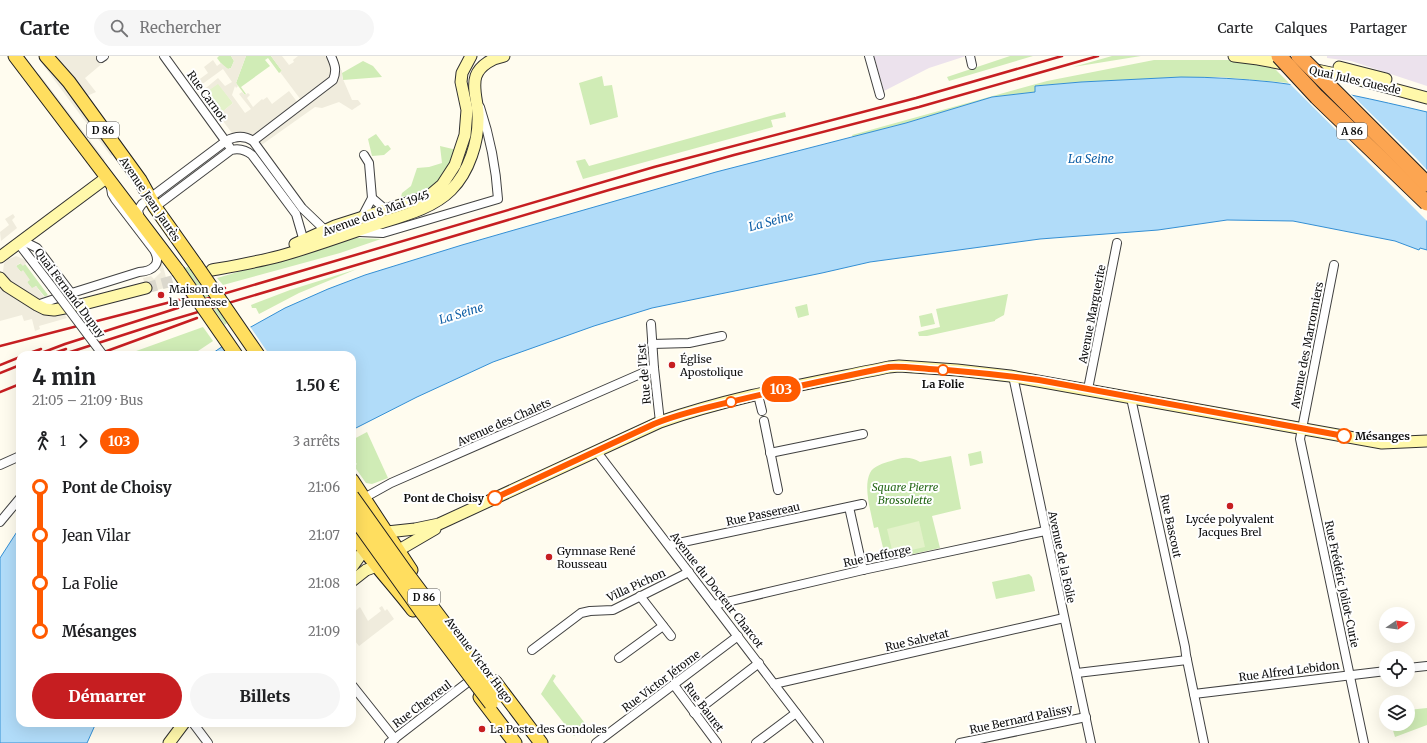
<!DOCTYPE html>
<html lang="fr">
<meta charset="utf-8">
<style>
body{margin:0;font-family:Merriweather,serif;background:#f6f6f6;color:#202124;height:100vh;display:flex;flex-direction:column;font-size:15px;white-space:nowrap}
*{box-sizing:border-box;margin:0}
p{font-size:13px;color:#757577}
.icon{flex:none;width:22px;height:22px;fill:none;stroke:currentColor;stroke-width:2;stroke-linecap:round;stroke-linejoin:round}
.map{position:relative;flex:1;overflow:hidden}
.sheet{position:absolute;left:16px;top:295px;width:340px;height:376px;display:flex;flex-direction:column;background:#fff;border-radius:12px;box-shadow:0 4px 16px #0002}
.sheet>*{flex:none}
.badge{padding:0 8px;border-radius:13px;font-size:14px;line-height:26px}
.needle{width:26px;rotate:77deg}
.buttons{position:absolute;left:1379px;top:551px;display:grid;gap:8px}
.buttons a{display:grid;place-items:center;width:36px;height:36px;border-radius:50%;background:#fff;box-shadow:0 4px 16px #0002;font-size:20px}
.map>.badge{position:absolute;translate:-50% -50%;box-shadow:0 0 0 2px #fff}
.legs{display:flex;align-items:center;gap:6px;height:44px;padding:0 16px;font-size:13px}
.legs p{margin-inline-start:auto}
.overview{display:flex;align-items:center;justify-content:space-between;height:68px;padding:0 16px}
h1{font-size:22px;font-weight:800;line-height:30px}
.action{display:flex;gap:8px;margin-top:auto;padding:8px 16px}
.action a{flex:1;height:46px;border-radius:24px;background:#c61e21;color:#fff;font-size:16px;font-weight:800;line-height:46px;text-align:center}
.action a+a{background:#f6f6f6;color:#202124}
ul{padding:0 16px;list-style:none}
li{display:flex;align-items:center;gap:14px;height:48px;font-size:15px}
li i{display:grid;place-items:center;width:6px;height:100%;margin:0 5px;background:currentColor}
li i::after{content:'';width:10px;height:10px;margin:-5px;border:3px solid;border-radius:50%;background:#fff}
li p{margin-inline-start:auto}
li:first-child i{background:linear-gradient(#0000 50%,currentColor 0)}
li:last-child i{background:linear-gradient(currentColor 50%,#0000 0)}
header{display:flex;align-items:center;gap:24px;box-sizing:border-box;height:56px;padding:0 20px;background:#fff;border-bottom:1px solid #e0e0e0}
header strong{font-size:19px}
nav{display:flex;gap:22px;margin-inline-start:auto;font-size:14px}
.search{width:280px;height:36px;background:#f6f6f6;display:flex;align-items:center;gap:10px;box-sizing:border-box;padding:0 14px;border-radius:22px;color:#757577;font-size:15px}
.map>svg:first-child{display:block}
</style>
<header>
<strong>Carte</strong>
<div class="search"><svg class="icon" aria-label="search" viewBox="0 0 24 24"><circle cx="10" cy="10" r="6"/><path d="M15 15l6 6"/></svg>Rechercher</div>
<nav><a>Carte</a><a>Calques</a><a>Partager</a></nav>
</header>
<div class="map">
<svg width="1427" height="687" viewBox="0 0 1427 687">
<rect width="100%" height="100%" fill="#fffcef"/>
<g fill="#ece2ed">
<path d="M874 0H966L929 12 884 35Z"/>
<path d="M1327 0H1427V30L1351 5 1327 2Z"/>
</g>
<g fill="#d0ecb6">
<path d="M219 0H231L234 5 231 12 228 13 223 10 217 2Z"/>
<path d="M246 0H271L282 15 279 17 268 2 265 4 270 10 241 31 246 38 245 39 236 27Z"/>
<path d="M1010 0H1033L949 25 947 21Z"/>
<path d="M1112 0H1141L1073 11Z"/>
<path d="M1154 4H1266L1289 27 1221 21H1181L1081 26 1035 30V36L992 41 906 67 853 81 852 79 1047 25Z"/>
<path d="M363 5 373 10 382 21 343 24 342 17Z"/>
<path d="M602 20 604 30 612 29 618 61 590 69 579 27Z"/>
<path d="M785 56 786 61 771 64 773 71 583 123 576 105 585 103 589 110Z"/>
<path d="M376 78 385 90 388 89 391 93 384 99 372 100 368 83Z"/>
<path d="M440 90 457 94C441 124 436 134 401 141L402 137 411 130 417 112 429 111 442 107Z"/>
<path d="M356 182 381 183 340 197 223 229 217 222Z"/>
<path d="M21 207 23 209 25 208 48 239 45 241 36 230 32 233 27 226 29 224 23 215 21 216 16 210Z"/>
<path d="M188 211 227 267 225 269 185 212Z"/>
<path d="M357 213 299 237 259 258 256 252H252L251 249 290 234Z"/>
<path d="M1008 238 1004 259 995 264V265L927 280H919L918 276 940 271 936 253Z"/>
<path d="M807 248 809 259 798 262 795 251Z"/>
<path d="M932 257 935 268 921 271 919 260Z"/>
<path d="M203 271 213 285 192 299H125Z"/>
<path d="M367 376 388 422 372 428 366 427 354 410 357 408 352 404V384Z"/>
<path d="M981 395 983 407 970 410 968 398Z"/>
<path d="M951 400 961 453 932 460 940 492 886 504 878 471 874 472C871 456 863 431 870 417 873 410 884 407 891 405 902 401 910 400 920 406Z"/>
<path d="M1029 518 1032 521 1035 535 996 543 992 526Z"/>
<path d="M553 618 556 620 553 625 555 628 587 670 574 680 541 638Z"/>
<path d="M1427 652V669L1395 681 1391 668H1408V654Z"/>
</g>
<g fill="#e3f2c9">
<path d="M218 27 233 47 221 57 205 37Z"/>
<path d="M919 465 925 491 893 498 887 473Z"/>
</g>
<g fill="#f0ecdd" fill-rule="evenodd">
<path d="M41 0 115 96 111 100 38 2Z"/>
<path d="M53 0H100L104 6 85 22 96 36 87 40Z"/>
<path d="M231 0H246L236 27 238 30 236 32 235 30 232 39 245 57 251 53 239 38 242 36 245 39 248 37 250 39 247 42 253 51 262 43 263 44 267 41 272 48 289 35 298 47H295L258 75V78L253 81 232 77 201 36 218 22 225 30 232 26 223 13 201 29 197 25 208 17 204 11 213 4 217 10 221 7 228 13 231 12 234 5ZM218 28 233 47 221 57 205 37Z"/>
<path d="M271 0H282L289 9 294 6 293 4 298 0H328L333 9 330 23 301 44 280 16 282 15Z"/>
<path d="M342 14V21L352 44H358L361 48 352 54 339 46 322 52 315 51 260 90 257 87 338 16Z"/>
<path d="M35 16 40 19 105 104 102 106Z"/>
<path d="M13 158 15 161 12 164 17 172 1 185 0 176 9 169 5 163Z"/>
<path d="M160 199 167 225H170L171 230 147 237 143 222 151 220 154 223 161 216 158 212Z"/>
<path d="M16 200 23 203 27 206 23 210 20 207 16 210 21 216 23 214 30 224 27 226 32 232 36 230 44 241 48 239 50 243 44 244H37L9 226 3 216 4 207 9 203Z"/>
<path d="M0 228 7 235 45 259 53 260 64 258 67 262 39 270 40 273 35 275 32 263 24 265 22 259 0 265Z"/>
<path d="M382 550 385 555 387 553 394 563 359 590 352 581V569L356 566 352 560V558L360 551 368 565 381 555 379 552Z"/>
</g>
<g fill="#b1dcf9" stroke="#348fd4">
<path d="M1181 21C1212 21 1242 23 1272 26 1324 32 1376 44 1427 56V194L1420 192 1419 194 1395 185 1293 165 1227 164 1158 174 1040 183 870 206 822 217 652 252 594 270 493 306 417 341 352 374V299H210L249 272 285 252 328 233 365 219 462 189 716 116 906 67 992 41 1035 36V30L1081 26Z"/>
<path d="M20 471V667H96L87 687H0V502Z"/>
</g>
<g fill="#fffcef">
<path d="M1288 26 1350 37 1416 102 1427 114V165Z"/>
<path d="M249 269 266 294 271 299H228L221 288Z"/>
</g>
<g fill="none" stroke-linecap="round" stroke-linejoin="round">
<path stroke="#dbd8cd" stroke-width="11" stroke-dasharray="11 5.5" stroke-linecap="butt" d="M146 232 209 215"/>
<g stroke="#414141" stroke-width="10">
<g id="street">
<path d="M164 0 229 90"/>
<path d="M869 0 880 39"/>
<path d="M970 0 972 9"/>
<path d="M101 2 104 0"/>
<path d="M253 85 333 24C337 14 335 9 331 0"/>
<path d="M372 142 386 154"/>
<path d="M155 151 231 94C239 92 246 94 252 99L296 158 305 189"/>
<path d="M362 161 372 142 369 107 364 99"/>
<path d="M140 163 138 154 142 148 226 85C235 80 244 79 253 85L302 152 326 175 327 178"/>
<path d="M359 176 383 177 498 143C496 112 490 81 480 51"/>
<path d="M23 185 37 192 71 237"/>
<path d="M19 188 52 231"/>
<path d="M1334 209 1300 383 1364 687"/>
<path d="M37 249 75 236 139 216C153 215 162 208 154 194L115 143 112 138 111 132"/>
<path d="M651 268 654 312 660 366"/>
<path d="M652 288 689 287 722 280"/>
<path d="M1013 320 1091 687"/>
<path d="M1088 333 1117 187"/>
<path d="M758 339 762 355"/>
<path d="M1131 342 1185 591 1186 599 1204 687"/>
<path d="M764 365 778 434"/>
<path d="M597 396 819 687"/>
<path d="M770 397 863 378"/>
<path d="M0 409 20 400"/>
<path d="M364 442 391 427 654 312"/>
<path d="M849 451 863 514"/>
<path d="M0 466 20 442"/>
<path d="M669 489 862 448"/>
<path d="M640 540 671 580"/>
<path d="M714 549 863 514 1045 475"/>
<path d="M532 594 581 557 590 555 613 554 689 516"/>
<path d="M619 602 663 570"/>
<path d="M1408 612 1427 610"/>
<path d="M1077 617 1187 604"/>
<path d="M774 628 1064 562"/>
<path d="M352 629 395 683"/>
<path d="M674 629 717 687"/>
<path d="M1194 638 1386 615"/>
<path d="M694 657 759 607"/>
<path d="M193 667 208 687"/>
<path d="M389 687 468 626"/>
<path d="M596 687 738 580"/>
<path d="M756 687 796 657"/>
<path d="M960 687 1086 661"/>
</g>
</g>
<g stroke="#303030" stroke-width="13">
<g id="secondary">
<path d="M1234 0 1258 3 1289 9"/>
<path d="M1339 11 1386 23"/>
<path d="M1312 13 1345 20 1427 42"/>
<path d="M295 188 335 170 429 140 442 129 455 109 465 79 467 54 461 26 462 17 471 0"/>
<path d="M0 201 106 122"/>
<path d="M212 214C234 210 257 206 280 200 312 191 345 179 377 168 402 160 432 153 451 134 469 116 479 85 478 59 478 47 472 32 476 20 480 9 493 2 504 0"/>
<path d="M0 222 7 230 37 249 45 253 54 254 80 249 146 232"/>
<path d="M352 511 364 494 387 476 415 473 439 468 660 366C734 340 812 327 889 311L899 310 957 314 1010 320 1382 387 1427 385"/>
<path d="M352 525 366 514 377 510 399 494 435 473"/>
<path d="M169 687 184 667"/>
</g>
</g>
<g stroke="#1f1f1f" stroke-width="15">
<g id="primary">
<path d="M15 0 178 215"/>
<path d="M46 0 69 26 140 124 155 151 196 209"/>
<path d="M352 424 411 514"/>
<path d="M352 477C370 504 393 528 413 554"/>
<path d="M495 626 541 687"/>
<path d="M480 641 515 687"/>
</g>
</g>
<use href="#street" stroke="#fff" stroke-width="8"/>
<use href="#secondary" stroke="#fff8aa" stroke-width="11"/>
<use href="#primary" stroke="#ffde5f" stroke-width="13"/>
<g stroke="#c61e21" stroke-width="2.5">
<path d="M0 290 225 232"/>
<path d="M24 299 41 293"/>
<path d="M36 299 65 288 206 243 654 111 916 42 1062 0"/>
<path d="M48 299 66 293"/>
<path d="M61 299 151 270 609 134 734 99 919 51 1098 0"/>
<path d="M96 299 197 262"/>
<path d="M0 309 20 301"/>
<path d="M0 317 20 309"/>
<path d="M0 336 20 328"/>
</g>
<g stroke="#414141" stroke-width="10" stroke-linecap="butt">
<path id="street-bridge" d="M52 231 103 299"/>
</g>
<g stroke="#1f1f1f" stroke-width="15" stroke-linecap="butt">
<g id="primary-bridge">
<path d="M196 209 258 299"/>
<path d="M178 215 236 299"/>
<path d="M352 440 406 516 499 640"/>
<path d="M352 459 420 554 491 648"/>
</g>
</g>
<g stroke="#1f1f1f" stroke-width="17" stroke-linecap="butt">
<g id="highway-bridge">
<path d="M1279 0 1317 41 1427 147"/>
<path d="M1299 0 1427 128"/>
</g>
</g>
<use href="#street-bridge" stroke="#fff" stroke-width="8"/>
<use href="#primary-bridge" stroke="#ffde5f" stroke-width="13"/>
<use href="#highway-bridge" stroke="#fca551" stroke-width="15"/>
</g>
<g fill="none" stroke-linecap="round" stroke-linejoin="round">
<g stroke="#fff" stroke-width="9">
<path id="line-1" d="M495 442 654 368C678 358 705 352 730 346 783 333 836 322 889 311 902 310 915 312 929 313 966 315 1002 319 1039 324L1344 380"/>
</g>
<use href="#line-1" stroke="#ff5a00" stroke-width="6"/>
</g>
<g fill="#c61e21" stroke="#fff" stroke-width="1.5">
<circle cx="161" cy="239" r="4"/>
<circle cx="672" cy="309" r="4"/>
<circle cx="1230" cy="450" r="4"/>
<circle cx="549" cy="501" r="4"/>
<circle cx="482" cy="673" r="4"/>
</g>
<g fill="#fff" stroke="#ff5a00" stroke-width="2">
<circle cx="943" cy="314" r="5"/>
<circle cx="731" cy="346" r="5"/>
<circle cx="1344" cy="380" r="7"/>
<circle cx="495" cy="442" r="7"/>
</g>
<g text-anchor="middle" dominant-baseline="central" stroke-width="4" stroke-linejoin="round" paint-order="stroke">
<g fill="#fff" stroke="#565656" stroke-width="1">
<rect x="87" y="66" width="32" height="16" rx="3"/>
<rect x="1337" y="67" width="30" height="16" rx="3"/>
<rect x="408" y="533" width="32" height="16" rx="3"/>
</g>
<g font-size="10" font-weight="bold" fill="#0e0e0e">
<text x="103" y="74">D 86</text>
<text x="1352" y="75">A 86</text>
<text x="424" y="541">D 86</text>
</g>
<g font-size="11" fill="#0e0e0e" stroke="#fff">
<text transform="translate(1355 24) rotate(13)">Quai Jules Guesde</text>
<text transform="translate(207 40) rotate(54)">Rue Carnot</text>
<text transform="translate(150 143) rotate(56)">Avenue Jean Jaurès</text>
<text transform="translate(376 157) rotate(-20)">Avenue du 8 Mai 1945</text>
<text transform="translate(70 237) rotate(53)">Quai Fernand Dupuy</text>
<text transform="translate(1092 258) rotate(-79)">Avenue Marguerite</text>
<text transform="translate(1307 289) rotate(-79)">Avenue des Marronniers</text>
<text transform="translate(644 318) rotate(-95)">Rue de l'Est</text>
<text transform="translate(504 366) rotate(-24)">Avenue des Chalets</text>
<text transform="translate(763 458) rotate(-12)">Rue Passereau</text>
<text transform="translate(1171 470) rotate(78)">Rue Bascout</text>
<text transform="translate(877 500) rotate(-12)">Rue Defforge</text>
<text transform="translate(1062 501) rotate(78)">Avenue de la Folie</text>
<text transform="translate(1342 528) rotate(78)">Rue Frédéric Joliot-Curie</text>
<text transform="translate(636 529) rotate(-25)">Villa Pichon</text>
<text transform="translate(717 534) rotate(52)">Avenue du Docteur Charcot</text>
<text transform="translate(917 584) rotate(-13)">Rue Salvetat</text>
<text transform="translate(479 604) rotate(53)">Avenue Victor Hugo</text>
<text transform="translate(1289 615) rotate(-7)">Rue Alfred Lebidon</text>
<text transform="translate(661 625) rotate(-37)">Rue Victor Jérome</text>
<text transform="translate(422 648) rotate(-37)">Rue Chevreul</text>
<text transform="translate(704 651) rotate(53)">Rue Bauret</text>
<text transform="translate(1021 663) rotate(-12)">Rue Bernard Palissy</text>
</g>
<g font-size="11" fill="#0e0e0e" stroke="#fff" text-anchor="start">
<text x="169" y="233">Maison de<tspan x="169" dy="13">la Jeunesse</tspan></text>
<text x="680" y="303">Église<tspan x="680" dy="13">Apostolique</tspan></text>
<text x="1230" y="463" text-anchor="middle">Lycée polyvalent<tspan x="1230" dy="13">Jacques Brel</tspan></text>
<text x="557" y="495">Gymnase René<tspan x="557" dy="13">Rousseau</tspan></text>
<text x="490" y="673">La Poste des Gondoles</text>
</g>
<g font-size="11" font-weight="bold" fill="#0e0e0e" stroke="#fff">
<text x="943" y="328">La Folie</text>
<text x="1355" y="380" text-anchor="start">Mésanges</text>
<text x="484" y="442" text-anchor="end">Pont de Choisy</text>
</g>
<g font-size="11" font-style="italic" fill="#286a1b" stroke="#fff">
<text x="905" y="431">Square Pierre<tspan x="905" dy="13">Brossolette</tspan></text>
</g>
<g font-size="12" font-style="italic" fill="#1060a7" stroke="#fff">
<text x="1091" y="102">La Seine</text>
<text transform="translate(771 165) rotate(-15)">La Seine</text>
<text transform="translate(461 257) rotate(-17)">La Seine</text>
</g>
</g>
</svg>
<div class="buttons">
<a><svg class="needle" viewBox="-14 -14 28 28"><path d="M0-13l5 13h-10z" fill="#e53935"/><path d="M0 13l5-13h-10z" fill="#757577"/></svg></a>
<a><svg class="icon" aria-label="locate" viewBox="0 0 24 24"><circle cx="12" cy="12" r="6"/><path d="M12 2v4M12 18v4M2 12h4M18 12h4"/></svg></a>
<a><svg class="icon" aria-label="layers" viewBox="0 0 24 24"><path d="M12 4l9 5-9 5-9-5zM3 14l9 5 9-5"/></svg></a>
</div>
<b class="badge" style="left:781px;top:333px;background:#ff5a00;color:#fff">103</b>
<section class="sheet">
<div class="overview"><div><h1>4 min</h1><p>21:05 – 21:09 · Bus</p></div><b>1.50 €</b></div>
<div class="legs"><svg class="icon" aria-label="walk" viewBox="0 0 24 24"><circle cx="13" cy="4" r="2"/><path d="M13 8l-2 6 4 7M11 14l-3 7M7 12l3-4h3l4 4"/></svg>1<svg class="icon" aria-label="forward" viewBox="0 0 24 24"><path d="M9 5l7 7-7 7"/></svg><b class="badge" style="background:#ff5a00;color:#fff">103</b><p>3 arrêts</p></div>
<ul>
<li><i style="color:#ff5a00"></i><b>Pont de Choisy</b><p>21:06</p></li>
<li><i style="color:#ff5a00"></i><span>Jean Vilar</span><p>21:07</p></li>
<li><i style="color:#ff5a00"></i><span>La Folie</span><p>21:08</p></li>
<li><i style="color:#ff5a00"></i><b>Mésanges</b><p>21:09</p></li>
</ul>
<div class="action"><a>Démarrer</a><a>Billets</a></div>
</section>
</div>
